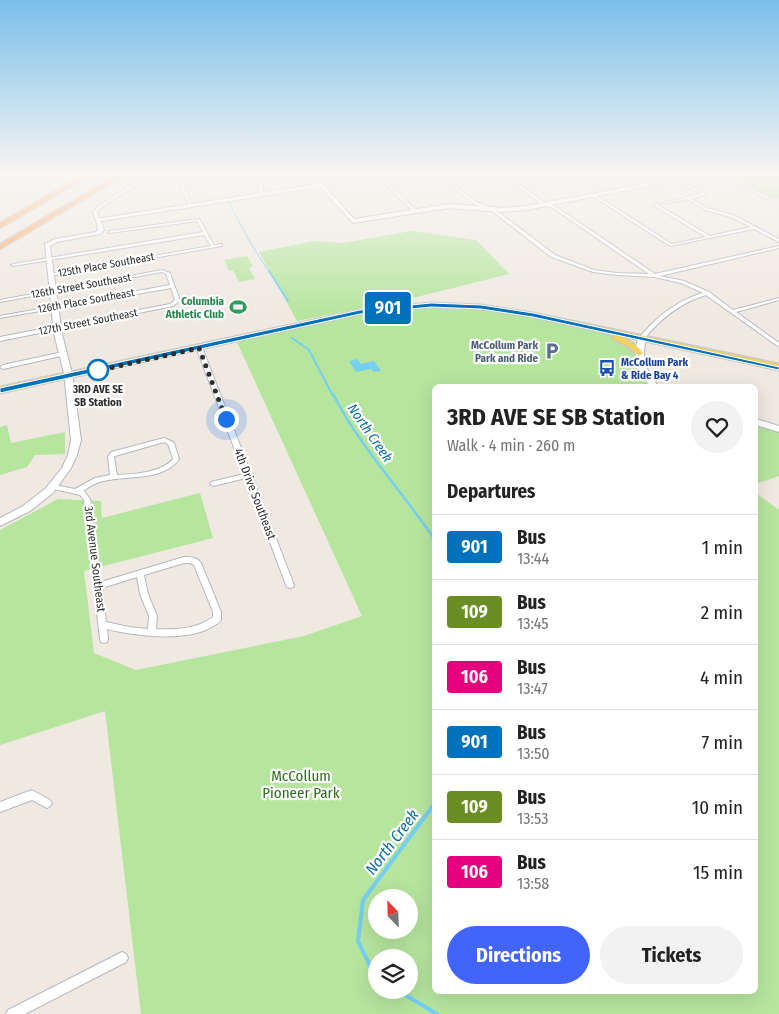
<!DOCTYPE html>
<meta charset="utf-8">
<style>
body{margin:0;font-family:"Fira Sans Condensed",sans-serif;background:#f2f2f2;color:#222;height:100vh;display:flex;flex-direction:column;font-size:19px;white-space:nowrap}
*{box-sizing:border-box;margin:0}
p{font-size:16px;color:#767676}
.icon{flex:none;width:28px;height:28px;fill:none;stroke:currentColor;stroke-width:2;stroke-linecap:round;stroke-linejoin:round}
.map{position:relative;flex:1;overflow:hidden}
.details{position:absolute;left:432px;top:384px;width:326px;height:610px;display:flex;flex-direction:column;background:#fff;border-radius:8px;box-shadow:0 5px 20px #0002}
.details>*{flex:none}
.badge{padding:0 10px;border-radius:4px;font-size:18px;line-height:32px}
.needle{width:32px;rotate:337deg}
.buttons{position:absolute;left:368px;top:889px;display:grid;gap:10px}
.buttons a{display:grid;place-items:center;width:50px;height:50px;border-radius:50%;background:#fff;box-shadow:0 5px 20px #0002;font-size:25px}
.you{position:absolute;width:25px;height:25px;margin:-12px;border:4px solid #fff;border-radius:50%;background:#1a73e8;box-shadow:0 0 0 8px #1a73e833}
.map>.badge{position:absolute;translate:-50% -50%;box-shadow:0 0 0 2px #fff}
h2{padding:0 15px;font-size:19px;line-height:45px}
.round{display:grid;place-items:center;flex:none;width:52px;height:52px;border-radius:26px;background:#f2f2f2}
.summary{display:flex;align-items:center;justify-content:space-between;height:85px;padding:0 15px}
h1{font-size:24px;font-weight:700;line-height:38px}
.action{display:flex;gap:10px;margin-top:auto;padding:10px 15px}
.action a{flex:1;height:58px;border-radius:30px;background:#4264fb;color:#fff;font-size:20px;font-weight:700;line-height:58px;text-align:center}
.action a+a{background:#f2f2f2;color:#222}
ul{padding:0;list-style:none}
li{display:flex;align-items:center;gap:15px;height:65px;padding:0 15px;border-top:1px solid #e0e0e0}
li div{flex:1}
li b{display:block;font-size:19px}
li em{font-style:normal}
li .badge{min-width:55px;font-weight:700;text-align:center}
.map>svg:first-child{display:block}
</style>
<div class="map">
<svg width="779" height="1014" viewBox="0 0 779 1014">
<rect width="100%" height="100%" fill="#efe9e1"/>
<g fill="#b6e59e" fill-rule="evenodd">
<path d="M730 175H779V199L772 198Z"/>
<path d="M411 231 476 240 509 274 409 299 297 321 259 252 314 241 343 243Z"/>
<path d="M247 256 253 266 249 268 255 279 239 282 233 270 229 271 224 260Z"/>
<path d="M431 305 481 307 604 330 635 349 645 377 654 386H435V991H756V493L779 510V1014H141L105 711 0 745V530L58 499 101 501 102 518 200 493 213 538 84 571 94 653 136 670 304 636 362 616 236 340 360 312ZM376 898H409V930H376ZM376 958H409V990H376Z"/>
<path d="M756 422 779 429V476L756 484Z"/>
<path d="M7 425 11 443 65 432V454L35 455 27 467 0 475V427Z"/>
</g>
<path fill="#75cff0" d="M357 359 361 364 374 361 381 371 374 372 371 369 356 372 349 361Z"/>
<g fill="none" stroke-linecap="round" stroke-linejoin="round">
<path stroke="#75cff0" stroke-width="1" d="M228 201 251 244 269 272"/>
<g stroke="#75cff0" stroke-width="2">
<path d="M269 271 288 301"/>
<path d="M292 338 309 350 333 396"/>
</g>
<path stroke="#75cff0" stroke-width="2.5" d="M333 394C360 447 402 491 435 540"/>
<g stroke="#75cff0" stroke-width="4">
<path d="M376 978 358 941 363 900 435 803"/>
<path d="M397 990 437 1014"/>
</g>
<g stroke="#b4b7c1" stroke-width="2">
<g id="street">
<path d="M7 175V176L0 178V176Z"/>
<path d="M166 175H179L192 206 189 205 176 176 142 181 99 209 97 213 100 220 98 221 96 220 93 213 97 207 140 179Z"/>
<path d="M255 175H259L264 195 261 194Z"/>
<path d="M375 175H379L416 210V212H414Z"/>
<path d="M439 175H443L476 202 493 208 555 255 594 270 617 273 649 274 553 208 543 205 502 175H506L545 203 555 206 655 274 779 246V248L660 276 684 281 709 292 733 310 779 298V300L736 312 779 343V347L706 295C680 303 661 318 644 339H640V337C657 316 676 301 703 293L681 283 654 277 617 275 593 272 551 257 491 210 474 204Z"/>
<path d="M629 175H634L654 184 651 185Z"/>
<path d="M724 175H728L770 198 767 199Z"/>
<path d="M676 179H678L702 191 705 195 691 199 707 208 733 215 779 239V242L754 229 670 246 591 195 594 194 672 244 706 237 653 205 701 194 700 193 676 181ZM687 199 705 210 731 217 751 227 710 236 658 205Z"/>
<path d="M198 219 200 220 214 245 222 244V246L50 276 48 275V274L211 246 204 235 13 266 11 265 13 264 203 232 197 221 110 233 108 232 110 231Z"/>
<path d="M162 270 170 273 180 301 173 306 0 341V337L170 304 175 300 171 288 0 318V316L170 285 166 274 162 272 0 302V300Z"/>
<path d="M199 345 202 347 294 585 293 587 290 588 287 587 286 585 246 478 213 486 210 484 211 482 244 474 196 347Z"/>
<path d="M63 352 66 354 65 355 3 369 0 367 3 365Z"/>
<path d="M164 438 173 442 174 443 179 459C162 483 125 474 100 482 94 483 88 488 83 491H84L90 499 101 582 184 557C190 557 197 557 201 563L221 612C221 613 221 619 221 620 220 622 217 624 215 625 190 643 135 636 107 629L108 639 107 642 104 643 101 642 100 639 84 500 80 495 54 489 51 487 54 485 75 489 95 478 110 475 108 457 111 452ZM164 442 168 444 173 459C161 473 134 474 117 475L114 457 115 456ZM184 563H190L194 565 213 612V617C197 629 176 630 156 629L157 616 148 594 144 575ZM137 577 140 594 149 616 148 629 129 627 106 622 102 588Z"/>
<path d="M32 790 50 800 52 803 50 806 47 808 32 800 0 812V802Z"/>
<path d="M122 952 126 954 128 958 126 962 25 1014H6L8 1010Z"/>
</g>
</g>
<g stroke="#b4b7c1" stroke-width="2">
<g id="secondary">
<path d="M310 175H315L354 219 449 204 502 208 526 206 692 175H704L526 210 502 212 449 208 353 223 320 187 101 221 104 230 100 234 57 242 50 246 62 334 72 373 81 440 77 455 71 468 53 493 30 511 0 526V518L23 506 46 488 62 468 68 455 71 440 64 373 54 334 45 244 55 239 96 232 98 230 96 219 317 184Z"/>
<path d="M639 336H642L646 338C641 363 645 367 658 386H650C637 372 632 355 639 336Z"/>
<path d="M756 419 779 426V432L756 425Z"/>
</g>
</g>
<g stroke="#c9c9c9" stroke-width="3">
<path id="primary" d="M431 303 481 305 533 313 779 364V370L621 336C630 341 637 345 643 353L639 356 627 346 613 339 612 337 615 335 533 317 481 309 431 307 360 314 0 393V387L360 310Z"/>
</g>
<g stroke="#c9c9c9" stroke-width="3">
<g id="highway">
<path d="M83 175H91L0 228V223Z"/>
<path d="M117 175H125L0 249V244Z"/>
</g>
</g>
<use href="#street" fill="#fff" fill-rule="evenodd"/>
<use href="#secondary" fill="#fff" fill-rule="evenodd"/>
<use href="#primary" fill="#f2d163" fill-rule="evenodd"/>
<use href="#highway" fill="#ffa35c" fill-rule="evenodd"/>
</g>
<linearGradient id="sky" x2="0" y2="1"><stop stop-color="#7abfeb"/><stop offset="0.55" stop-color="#f8f5f2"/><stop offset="1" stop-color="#f8f5f2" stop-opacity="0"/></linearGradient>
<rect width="779" height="317" fill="url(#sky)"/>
<path fill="#0072bc" stroke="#fff" d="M431 303 481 305 533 313 779 367V370L533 317 481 309 431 307 360 314 0 393V388L360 310Z"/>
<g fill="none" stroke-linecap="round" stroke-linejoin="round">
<path stroke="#2e2e2e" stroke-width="5" stroke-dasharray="0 9" d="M98 370 92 372 199 348 226 419"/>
</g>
<defs>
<g id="stadium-bare" transform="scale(1.35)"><path d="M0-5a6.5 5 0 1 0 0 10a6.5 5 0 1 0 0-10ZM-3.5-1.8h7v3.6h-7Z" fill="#2e9e5b" stroke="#fff" stroke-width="2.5" paint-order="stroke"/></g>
<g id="parking-bare" transform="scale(1.35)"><path d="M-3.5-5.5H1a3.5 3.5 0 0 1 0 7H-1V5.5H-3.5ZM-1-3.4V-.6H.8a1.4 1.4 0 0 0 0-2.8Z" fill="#5c6f8a" stroke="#fff" stroke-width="2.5" paint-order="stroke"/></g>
<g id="bus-bare" transform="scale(1.35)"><path d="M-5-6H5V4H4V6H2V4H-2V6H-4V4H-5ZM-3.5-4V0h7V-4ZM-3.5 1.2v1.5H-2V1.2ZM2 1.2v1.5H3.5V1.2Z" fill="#1a4fb4" stroke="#fff" stroke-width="2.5" paint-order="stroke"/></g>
</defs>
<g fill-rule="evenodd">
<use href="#stadium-bare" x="238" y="307"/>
<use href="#parking-bare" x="552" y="351"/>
<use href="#bus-bare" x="607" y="368"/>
</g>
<circle fill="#fff" stroke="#0072bc" stroke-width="2.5" cx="98" cy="370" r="10"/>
<g text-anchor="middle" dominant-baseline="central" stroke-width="4.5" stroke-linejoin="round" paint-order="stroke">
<g font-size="11" fill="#2e2e2e" stroke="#fff">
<text transform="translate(106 265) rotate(-10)">125th Place Southeast</text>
<text transform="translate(81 286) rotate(-10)">126th Street Southeast</text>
<text transform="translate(86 301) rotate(-10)">126th Place Southeast</text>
<text transform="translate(88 322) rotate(-11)">127th Street Southeast</text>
</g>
<g font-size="11" font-weight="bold" fill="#27864d" stroke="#fff" text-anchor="end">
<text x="224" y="301">Columbia<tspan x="224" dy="13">Athletic Club</tspan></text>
</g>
<g font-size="11" font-weight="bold" fill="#4e5e75" stroke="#fff" text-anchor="end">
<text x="538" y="345">McCollum Park<tspan x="538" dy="13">Park and Ride</tspan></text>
</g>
<g font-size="11" font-weight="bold" fill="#164399" stroke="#fff" text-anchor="start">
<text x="621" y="362">McCollum Park<tspan x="621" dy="13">&amp; Ride Bay 4</tspan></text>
</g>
<g font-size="11" font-weight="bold" fill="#2e2e2e" stroke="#fff">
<text x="98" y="389">3RD AVE SE<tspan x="98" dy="13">SB Station</tspan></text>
</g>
<g font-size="12" fill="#2e2e2e" stroke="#fff">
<text transform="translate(255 494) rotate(69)">4th Drive Southeast</text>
<text transform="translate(95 559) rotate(83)">3rd Avenue Southeast</text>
</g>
<g font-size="14" font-style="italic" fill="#0d6fa3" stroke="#fff">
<text transform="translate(370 433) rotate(55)">North Creek</text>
</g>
<g font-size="15" fill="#2c6e1b" stroke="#fff">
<text x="301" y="776">McCollum<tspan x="301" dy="17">Pioneer Park</tspan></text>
</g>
<g font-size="16" font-style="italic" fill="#0d6fa3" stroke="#fff">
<text transform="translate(392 842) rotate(-53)">North Creek</text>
</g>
</g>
</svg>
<div class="buttons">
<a><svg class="needle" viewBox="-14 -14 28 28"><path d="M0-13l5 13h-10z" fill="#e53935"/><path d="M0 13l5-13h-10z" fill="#767676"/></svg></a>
<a><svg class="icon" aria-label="layers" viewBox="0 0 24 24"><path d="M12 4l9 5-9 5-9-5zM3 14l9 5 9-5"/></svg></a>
</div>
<div class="you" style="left:226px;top:419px"></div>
<b class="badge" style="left:388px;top:308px;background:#0072bc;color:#fff">901</b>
<section class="details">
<div class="summary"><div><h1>3RD AVE SE SB Station</h1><p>Walk · 4 min · 260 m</p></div><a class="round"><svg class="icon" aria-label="heart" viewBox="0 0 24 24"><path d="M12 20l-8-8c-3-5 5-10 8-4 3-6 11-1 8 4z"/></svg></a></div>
<h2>Departures</h2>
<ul>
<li><span class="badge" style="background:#0072bc;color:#fff">901</span><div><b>Bus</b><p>13:44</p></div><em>1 min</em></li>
<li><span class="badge" style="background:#6b8e23;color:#fff">109</span><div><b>Bus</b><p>13:45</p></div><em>2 min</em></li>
<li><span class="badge" style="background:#e6007e;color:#fff">106</span><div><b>Bus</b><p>13:47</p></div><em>4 min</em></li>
<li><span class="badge" style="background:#0072bc;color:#fff">901</span><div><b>Bus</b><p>13:50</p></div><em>7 min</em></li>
<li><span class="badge" style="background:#6b8e23;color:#fff">109</span><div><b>Bus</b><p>13:53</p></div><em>10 min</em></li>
<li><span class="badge" style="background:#e6007e;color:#fff">106</span><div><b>Bus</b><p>13:58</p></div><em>15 min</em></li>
</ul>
<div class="action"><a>Directions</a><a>Tickets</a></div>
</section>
</div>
